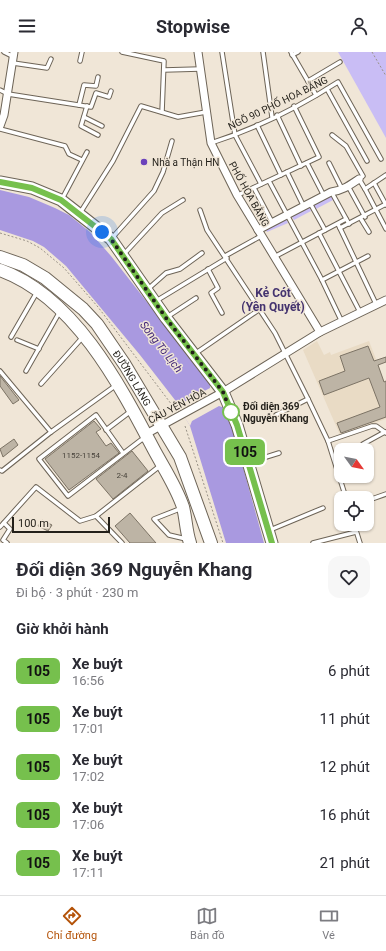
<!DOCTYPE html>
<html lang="vi">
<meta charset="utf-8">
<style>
body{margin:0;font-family:Roboto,sans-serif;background:#f7f7f7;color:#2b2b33;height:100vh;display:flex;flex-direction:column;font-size:15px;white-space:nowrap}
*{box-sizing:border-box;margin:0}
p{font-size:13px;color:#7c7c81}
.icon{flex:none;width:22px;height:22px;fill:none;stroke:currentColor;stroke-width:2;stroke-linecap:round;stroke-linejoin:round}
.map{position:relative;height:491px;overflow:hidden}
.drawer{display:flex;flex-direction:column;background:#fff;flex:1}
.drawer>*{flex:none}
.badge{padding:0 8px;border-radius:6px;font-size:14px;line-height:26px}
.needle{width:26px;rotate:123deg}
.controls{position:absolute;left:334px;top:391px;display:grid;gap:8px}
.controls a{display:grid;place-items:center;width:40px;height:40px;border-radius:8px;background:#fff;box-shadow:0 1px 3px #0004;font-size:20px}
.scale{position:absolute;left:12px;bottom:10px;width:98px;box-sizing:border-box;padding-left:4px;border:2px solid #221f19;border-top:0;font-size:11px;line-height:14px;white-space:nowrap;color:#221f19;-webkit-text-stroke:3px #f0e6d7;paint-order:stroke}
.you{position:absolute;width:20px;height:20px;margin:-10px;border:3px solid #fff;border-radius:50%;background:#1a73e8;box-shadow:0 0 0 6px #1a73e833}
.map>.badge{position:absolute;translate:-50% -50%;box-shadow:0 0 0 2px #fff}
h2{padding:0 16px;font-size:15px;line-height:36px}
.round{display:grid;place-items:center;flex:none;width:42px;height:42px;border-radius:12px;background:#f7f7f7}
.headline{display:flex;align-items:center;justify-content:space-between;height:68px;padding:0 16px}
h1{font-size:19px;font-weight:700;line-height:30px}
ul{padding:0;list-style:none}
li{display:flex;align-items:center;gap:12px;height:48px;padding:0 16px}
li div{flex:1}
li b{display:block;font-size:15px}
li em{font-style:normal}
li .badge{min-width:44px;font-weight:700;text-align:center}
header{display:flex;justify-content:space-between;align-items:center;height:52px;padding:0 16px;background:#fff;font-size:18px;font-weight:700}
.tabs{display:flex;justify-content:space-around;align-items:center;height:56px;border-top:1px solid #e1e1e2;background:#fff;font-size:11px;color:#7c7c81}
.tabs a{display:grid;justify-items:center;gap:2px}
.tabs .active{color:#b45309}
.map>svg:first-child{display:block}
</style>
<header><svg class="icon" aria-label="menu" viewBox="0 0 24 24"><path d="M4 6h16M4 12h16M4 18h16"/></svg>Stopwise<svg class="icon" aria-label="person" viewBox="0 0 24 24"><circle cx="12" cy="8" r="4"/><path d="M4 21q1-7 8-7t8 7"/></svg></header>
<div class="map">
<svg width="386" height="491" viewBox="0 0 386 491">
<rect width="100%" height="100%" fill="#f0e6d7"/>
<path fill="#e9dbc5" d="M317 289 324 303 330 300 331 303 369 289 386 333V367L340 383 303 298Z"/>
<g fill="#c9bdf5">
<path d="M338 0H386V86Z"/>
<path d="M330 141 333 148 316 157 313 151Z"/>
<path d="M308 153 311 159 294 168 290 162Z"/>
<path d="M285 165 288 171 267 180 265 176Z"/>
</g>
<path fill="#a999e0" d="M0 138 29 145 55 156 69 163 90 180 111 204 208 328 230 368 264 491H226L190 374 175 348 140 303 66 214 44 195 33 189 0 178Z"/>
<path fill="#f0e6d7" d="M210 332 225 356 219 354 192 369 190 374 176 351H182L210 336Z"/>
<g fill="#bdb4a5" stroke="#7c7365">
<path d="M368 294 374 309 386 305V310L378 313 384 330 386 329V365L341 381 337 371 380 355 369 326 324 343 319 329 345 319 340 304Z"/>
<path d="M0 324 19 348 13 352 0 334Z"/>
<path d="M94 369 101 377 96 380 106 394 111 391 119 401 69 438 45 407Z"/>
<path d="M14 387 18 393 3 405 0 397Z"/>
<path d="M132 399 148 419 113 447 96 427Z"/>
<path d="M130 461 156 491H130L115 474Z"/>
<path d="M42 468 52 473 48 479 38 474Z"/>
</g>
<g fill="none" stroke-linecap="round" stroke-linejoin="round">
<g stroke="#6d6457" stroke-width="5.5">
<g id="service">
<path d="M4 0 12 4"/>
<path d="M122 0 164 9 162 60"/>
<path d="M222 0 235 83 261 132"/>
<path d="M263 0 272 65"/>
<path d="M291 0 316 43"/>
<path d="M292 3 298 0"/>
<path d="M80 9 82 0"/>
<path d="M13 11 47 16 51 7"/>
<path d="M164 18 200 17"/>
<path d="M308 29 340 10"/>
<path d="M327 37 367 109"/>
<path d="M0 38 8 42 91 55 96 41 109 45 111 39"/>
<path d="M79 53 84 33 96 34 98 25"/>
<path d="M87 54 81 74 98 83"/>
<path d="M277 63 301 114"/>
<path d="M84 65 102 74"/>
<path d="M257 73 281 123"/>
<path d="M0 77 65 94 69 102 82 108"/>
<path d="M332 83 346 94 363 124 359 127 365 137 386 123"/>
<path d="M211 91C255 77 299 55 338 30L381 107"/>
<path d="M307 111 324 144"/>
<path d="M329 111 342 137"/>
<path d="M287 120 303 153"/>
<path d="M269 129 322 228 341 268"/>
<path d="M374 131 386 153"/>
<path d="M348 134 365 165"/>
<path d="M254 136 272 170"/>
<path d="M365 137 386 177"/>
<path d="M332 141 349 172"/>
<path d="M238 143 319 105 294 54"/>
<path d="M62 147 87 100"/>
<path d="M310 151 325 178"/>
<path d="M200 158 207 178 275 281 308 347 328 389 346 446"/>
<path d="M80 161 113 109 141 54 178 65 206 60"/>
<path d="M361 167 369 180"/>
<path d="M338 172 376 252"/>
<path d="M340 176 386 152"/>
<path d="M319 181 360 260"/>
<path d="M112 186 154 139 163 120 172 89"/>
<path d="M124 202 162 161 183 148"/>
<path d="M225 204 261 184"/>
<path d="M274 205 346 167"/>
<path d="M208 217 218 236 211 241 222 261"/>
<path d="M322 228 368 204"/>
<path d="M148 237 166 221 180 217 202 201"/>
<path d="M156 249 227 206"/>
<path d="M167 265 196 246"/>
<path d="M11 285 37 240"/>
<path d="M17 288 39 297"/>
<path d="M196 301 260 257"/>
<path d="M0 319 51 380 115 334"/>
<path d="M26 319 59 261"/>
<path d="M41 332 82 286"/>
<path d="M276 363 308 347"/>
<path d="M106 378 131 359"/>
<path d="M328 389 372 374H376L386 381"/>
<path d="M363 392 385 380"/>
<path d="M123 401 96 363 39 407 68 444 141 388 146 387"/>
<path d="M250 410 279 401"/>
<path d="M0 418 2 419 51 380"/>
<path d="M369 448 386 442"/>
<path d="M182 456 154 467 169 483 186 487"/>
<path d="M96 464 122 491"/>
<path d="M4 471 10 477 3 488 7 491"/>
<path d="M354 472 360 491"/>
<path d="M0 475 36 435 80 469 96 464 161 413"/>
<path d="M270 478 323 456"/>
<path d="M313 491 356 480"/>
</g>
</g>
<g stroke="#6d6457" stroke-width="9">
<g id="minor">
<path d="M198 0 211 91 237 143 320 280"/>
<path d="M0 74 4 63 14 0"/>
<path d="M258 178 331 140C342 139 350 133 359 127"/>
<path d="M146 382 223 340 320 280 386 248"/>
</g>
</g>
<g stroke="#6d6457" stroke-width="13">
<path id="secondary" d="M0 130 32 136 61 148 111 187 166 266 223 340 237 373 272 491"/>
</g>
<g stroke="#6d6457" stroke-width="14">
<g id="primary">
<path id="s1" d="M0 205 23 213 45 226 83 257 97 272 125 313 180 405 211 491"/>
<path d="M0 218C73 244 119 331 153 396 163 415 176 434 183 455 186 467 186 479 190 491"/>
</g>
</g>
<g stroke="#999287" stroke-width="1" stroke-dasharray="2 2" stroke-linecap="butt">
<path d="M372 0 386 24"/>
<path d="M0 181 27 189 40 196 64 216 98 255 175 357"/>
<path d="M185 374 223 491"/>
</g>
<use href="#service" stroke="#fff" stroke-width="3.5"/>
<use href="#minor" stroke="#fff" stroke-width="7"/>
<use href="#secondary" stroke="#fff" stroke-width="11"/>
<use href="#primary" stroke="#fff" stroke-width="12"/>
</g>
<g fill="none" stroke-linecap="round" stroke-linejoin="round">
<g stroke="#fff" stroke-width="9">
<path id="line" d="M0 130 32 136 61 148 111 187 166 266 223 340 237 373 272 491"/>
</g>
<use href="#line" stroke="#76c04d" stroke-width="6"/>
<path stroke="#221f19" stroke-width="4" stroke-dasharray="0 7.2" d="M102 180 111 187 166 266 223 340 231 360"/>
</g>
<circle fill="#6b42bb" stroke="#f0e6d7" stroke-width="1.5" cx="144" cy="110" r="4"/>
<circle fill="#fff" stroke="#76c04d" stroke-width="2" cx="231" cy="360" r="8"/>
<g text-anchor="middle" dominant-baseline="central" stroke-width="3" stroke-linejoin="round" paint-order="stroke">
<g font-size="8" fill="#49443c">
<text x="81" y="403">1152-1154</text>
<text x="122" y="423">2-4</text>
</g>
<g font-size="10" fill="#221f19" stroke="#f0e6d7">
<text transform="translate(278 51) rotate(-26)">NGÕ 90 PHỐ HOA BẰNG</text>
<text transform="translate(249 142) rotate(61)">PHỐ HOA BẰNG</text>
<text stroke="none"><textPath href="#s1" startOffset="184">ĐƯỜNG LÁNG</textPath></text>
<text transform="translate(177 354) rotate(-28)">CẦU YÊN HÒA</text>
</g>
<g font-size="10" fill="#221f19" stroke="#f0e6d7" text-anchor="start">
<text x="152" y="110">Nhà a Thận HN</text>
</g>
<g font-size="10" font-weight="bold" fill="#221f19" stroke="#f0e6d7" text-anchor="start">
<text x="243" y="354">Đối diện 369<tspan x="243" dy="12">Nguyễn Khang</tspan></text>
</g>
<g font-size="11" font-style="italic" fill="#422678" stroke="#f0e6d7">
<text transform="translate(161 295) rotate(52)">Sông Tô Lịch</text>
</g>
<g font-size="12" font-weight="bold" fill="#44336f" stroke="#f0e6d7">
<text x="273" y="241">Kẻ Cót<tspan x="273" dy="14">(Yên Quyết)</tspan></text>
</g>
</g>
</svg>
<div class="controls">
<a><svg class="needle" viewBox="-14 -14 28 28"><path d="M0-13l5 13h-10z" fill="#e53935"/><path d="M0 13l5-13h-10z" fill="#7c7c81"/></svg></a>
<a><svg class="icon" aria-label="locate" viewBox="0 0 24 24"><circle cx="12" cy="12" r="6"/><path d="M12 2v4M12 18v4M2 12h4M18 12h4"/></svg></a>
</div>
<div class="scale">100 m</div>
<div class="you" style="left:102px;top:180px"></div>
<b class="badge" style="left:245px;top:400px;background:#76c04d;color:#111">105</b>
</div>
<section class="drawer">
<div class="headline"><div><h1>Đối diện 369 Nguyễn Khang</h1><p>Đi bộ · 3 phút · 230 m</p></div><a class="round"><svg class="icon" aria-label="heart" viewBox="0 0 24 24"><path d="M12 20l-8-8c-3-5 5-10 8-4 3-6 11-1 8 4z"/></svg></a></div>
<h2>Giờ khởi hành</h2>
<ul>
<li><span class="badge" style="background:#76c04d;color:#111">105</span><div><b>Xe buýt</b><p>16:56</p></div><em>6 phút</em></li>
<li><span class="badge" style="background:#76c04d;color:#111">105</span><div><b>Xe buýt</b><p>17:01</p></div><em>11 phút</em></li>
<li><span class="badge" style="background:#76c04d;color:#111">105</span><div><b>Xe buýt</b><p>17:02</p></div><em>12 phút</em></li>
<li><span class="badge" style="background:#76c04d;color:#111">105</span><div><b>Xe buýt</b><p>17:06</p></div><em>16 phút</em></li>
<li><span class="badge" style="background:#76c04d;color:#111">105</span><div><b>Xe buýt</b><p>17:11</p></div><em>21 phút</em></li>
</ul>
</section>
<nav class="tabs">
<a class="active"><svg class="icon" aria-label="directions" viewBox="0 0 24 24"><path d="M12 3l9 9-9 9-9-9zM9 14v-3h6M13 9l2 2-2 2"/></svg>Chỉ đường</a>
<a><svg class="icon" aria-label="map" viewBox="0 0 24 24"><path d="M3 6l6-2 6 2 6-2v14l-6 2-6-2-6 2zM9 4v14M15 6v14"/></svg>Bản đồ</a>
<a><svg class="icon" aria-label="tickets" viewBox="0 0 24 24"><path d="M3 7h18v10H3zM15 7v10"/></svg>Vé</a>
</nav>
